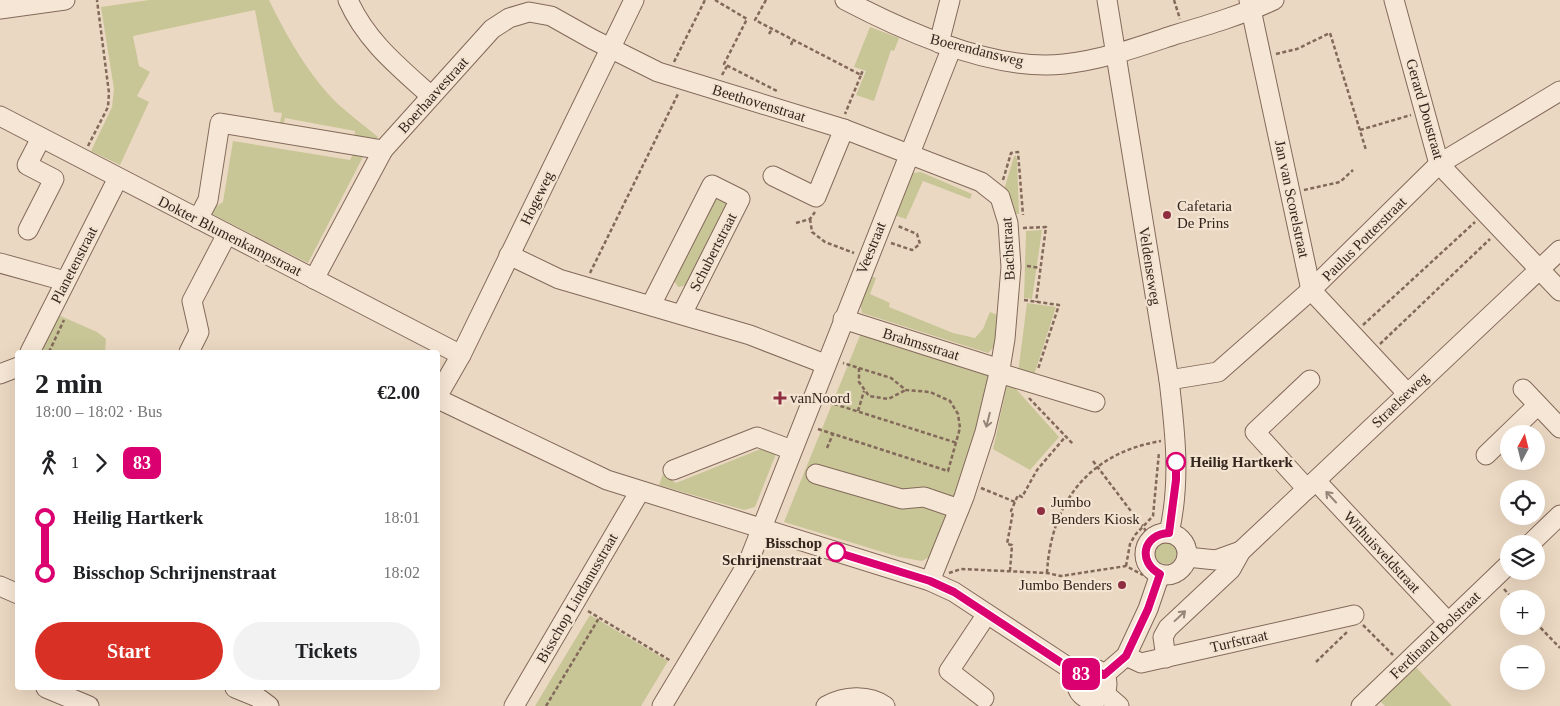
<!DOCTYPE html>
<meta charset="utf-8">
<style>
body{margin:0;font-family:Georgia,serif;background:#f2f2f2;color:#202124;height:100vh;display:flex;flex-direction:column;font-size:19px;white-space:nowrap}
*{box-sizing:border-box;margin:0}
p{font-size:16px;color:#757577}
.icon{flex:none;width:28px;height:28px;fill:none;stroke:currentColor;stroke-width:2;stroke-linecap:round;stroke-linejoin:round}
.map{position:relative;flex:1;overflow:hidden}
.drawer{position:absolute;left:15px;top:350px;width:425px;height:340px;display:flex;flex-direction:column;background:#fff;border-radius:5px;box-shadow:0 5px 20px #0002}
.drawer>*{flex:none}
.badge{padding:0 10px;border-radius:8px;font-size:18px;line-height:32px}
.needle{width:32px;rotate:7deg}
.tools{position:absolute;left:1500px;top:425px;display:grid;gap:10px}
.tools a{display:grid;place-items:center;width:45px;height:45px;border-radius:50%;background:#fff;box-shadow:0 5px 20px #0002;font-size:25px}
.map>.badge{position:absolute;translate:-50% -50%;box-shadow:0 0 0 2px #fff}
.legs{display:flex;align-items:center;gap:8px;height:55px;padding:0 20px;font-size:16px}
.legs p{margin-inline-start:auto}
.head{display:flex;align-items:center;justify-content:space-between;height:85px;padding:0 20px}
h1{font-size:28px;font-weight:600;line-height:38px}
.action{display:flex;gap:10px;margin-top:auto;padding:10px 20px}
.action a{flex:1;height:58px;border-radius:30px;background:#d93025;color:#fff;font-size:20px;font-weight:600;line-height:58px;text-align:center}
.action a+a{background:#f2f2f2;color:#202124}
ul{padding:0 20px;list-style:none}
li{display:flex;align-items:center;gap:18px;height:55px;font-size:19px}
li i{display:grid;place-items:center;width:8px;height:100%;margin:0 6px;background:currentColor}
li i::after{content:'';width:12px;height:12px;margin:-6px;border:4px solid;border-radius:50%;background:#fff}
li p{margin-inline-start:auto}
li:first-child i{background:linear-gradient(#0000 50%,currentColor 0)}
li:last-child i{background:linear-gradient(currentColor 50%,#0000 0)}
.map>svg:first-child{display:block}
</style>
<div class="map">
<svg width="1560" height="706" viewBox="0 0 1560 706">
<rect width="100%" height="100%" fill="#ebd8c2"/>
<g fill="#c8c597">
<path d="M149 0H269C287 37 309 76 339 105 351 116 365 126 378 137L373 143 354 140 355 131 285 118 283 128 253 123 254 118 280 123 282 113 274 112 255 10 133 36 139 66 150 72 137 96 149 102 120 165 91 151 112 107 114 89 101 7Z"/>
<path d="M870 27 899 38 894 51 891 50 874 101 856 95 866 71 854 67Z"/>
<path d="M233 141 350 160 353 154 365 153 308 263 208 212 223 202Z"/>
<path d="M1014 156H1016L1017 159 1019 214H1016L1013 204 1004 190Z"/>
<path d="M921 172 972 194 970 199 923 181 906 219 894 215 912 173Z"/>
<path d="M717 195 728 202 689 285 678 287 673 279Z"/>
<path d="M1042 230 1032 299 1024 298 1026 231Z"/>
<path d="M871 276 876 278 870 294 890 303 889 307 953 333 975 338 983 329 990 312 1000 316 994 347 988 353 862 313 860 303Z"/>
<path d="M1027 303 1056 307 1033 378 1018 373Z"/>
<path d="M56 314 97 332 106 339 105 352H37Z"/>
<path d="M861 333 989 375C979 438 955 497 931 556L922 561 899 557 784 522Z"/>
<path d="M1007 385 1016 389 1059 437 1030 470 993 449Z"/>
<path d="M763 448 776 454 755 507 744 510 659 485 663 474 676 483Z"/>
<circle cx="1166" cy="553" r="11"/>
<path d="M590 615 668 661 641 706H535Z"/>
<path d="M1415 666 1452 706H1385L1379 700Z"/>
</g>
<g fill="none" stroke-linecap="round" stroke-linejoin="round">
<g stroke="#83695a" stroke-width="21">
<g id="minor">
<path d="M348 0C366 41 399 67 431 96"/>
<path d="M845 0C906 32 995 72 1064 64 1102 60 1138 47 1174 35 1208 25 1242 15 1274 0"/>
<path d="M1107 0 1169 380C1175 430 1181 482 1169 533"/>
<path d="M1249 0 1311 290 1407 393"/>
<path d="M1394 0 1439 164 1560 291"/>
<path d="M0 9 65 0"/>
<path d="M939 43 950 0"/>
<path d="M0 116 461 355"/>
<path d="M773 176 816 197 844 129"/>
<path d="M198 219 208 200 220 123 383 150"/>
<path d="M28 230 54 179 27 165 41 138"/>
<path d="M509 255 559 279 750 335 825 364"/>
<path d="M0 263 65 281"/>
<path d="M314 279 383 150 492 29 509 18 529 12 551 16 592 39 658 72 844 129 981 182 1000 197 1008 223 1011 267 1005 339 1000 369 985 432 964 497 930 581"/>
<path d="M651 305 712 185 740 199 682 314"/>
<path d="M843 319 1000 369"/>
<path d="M30 352 118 178"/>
<path d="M189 352 199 332 192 301 227 234"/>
<path d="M999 373 1095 402"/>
<path d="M0 374 18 367"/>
<path d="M1169 380 1218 372 1311 290 1439 164 1560 91"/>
<path d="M1523 389 1560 428"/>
<path d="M438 395 461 355 634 0"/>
<path d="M438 399 607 480 930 581 954 592 1080 675"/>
<path d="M1486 455 1538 405"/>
<path d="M673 470 757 437 792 450"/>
<path d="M816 474 902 499 924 497 959 509"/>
<path d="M1316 481 1448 622"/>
<path d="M1307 489 1255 432 1310 380"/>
<circle cx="1166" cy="554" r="21"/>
<path d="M1530 544 1560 515"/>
<path d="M1187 557 1216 560 1241 551"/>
<path d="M0 586 18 594"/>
<path d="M1126 656 1141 663 1354 615"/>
<path d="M1166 658 1163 637 1168 628 1231 569 1241 551 1560 250"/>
<circle cx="1092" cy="684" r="15"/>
<path d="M1104 675 1126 656 1148 609 1160 574"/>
<path d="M46 688 89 706"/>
<path d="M235 688 257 697 269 706"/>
<path d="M1104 693 1119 706"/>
<path d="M984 698 949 671 987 614"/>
<path d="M514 706 640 491"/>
<path d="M662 706 748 563 952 47"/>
<path d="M826 706C844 696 868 694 885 706"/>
<path d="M1361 706 1509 564"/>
</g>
</g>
<g stroke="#83695a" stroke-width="2.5" stroke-dasharray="4 2.5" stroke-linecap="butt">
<path d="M715 0 747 19 724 64 777 91"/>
<path d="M766 0 755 20 861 75 845 114"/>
<path d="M1174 0 1180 19"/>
<path d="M769 34 772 29"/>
<path d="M791 45 793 40"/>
<path d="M1276 54 1297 49 1330 33 1366 150"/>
<path d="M674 62 705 0"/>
<path d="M722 75 727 66"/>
<path d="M861 75 863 70"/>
<path d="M1360 130 1411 115"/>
<path d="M88 146 108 107 109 93 97 0"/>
<path d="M1003 180 1011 153 1018 152 1023 215"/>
<path d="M1304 190 1340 182 1353 170"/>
<path d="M810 219 812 232 825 242 854 253"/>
<path d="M796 223 810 219 815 212"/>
<path d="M1023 228 1046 227 1036 302"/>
<path d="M891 243 912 250 920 244 917 234 898 226"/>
<path d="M1027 266 1040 268"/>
<path d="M590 273 678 94"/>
<path d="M1024 300 1059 305 1038 369"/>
<path d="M1363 325 1475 222"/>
<path d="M1380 344 1490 239"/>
<path d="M49 352 64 320"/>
<path d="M859 368V382L869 396 888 399 906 390"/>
<path d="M1029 398 1073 444"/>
<path d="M828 402 957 443"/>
<path d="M858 411 864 391"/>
<path d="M818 429 948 471 960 428 958 414 950 401 930 392 906 390 891 378 843 363"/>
<path d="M827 448 833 434"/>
<path d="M1093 461 1146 531"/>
<path d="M981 488 1015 502"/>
<circle cx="1166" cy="554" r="30"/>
<path d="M1126 566 1130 544 1135 535 1153 516 1159 452"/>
<path d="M1010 571 1012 545 1007 544 1013 512 1011 511 1018 495 1022 497 1037 470 1066 436"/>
<path d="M949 573 961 569 1047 573 1061 576 1126 566 1143 575"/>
<path d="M1047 573C1051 502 1089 453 1161 441"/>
<path d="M1504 589 1513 599"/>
<path d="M588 611 671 661"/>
<path d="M1536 623 1560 648"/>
<path d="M1363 625 1393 655"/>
<path d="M1316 662 1347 632"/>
<path d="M546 706 599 618"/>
</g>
<use href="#minor" stroke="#f6e6d5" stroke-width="19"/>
</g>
<defs><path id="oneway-shaft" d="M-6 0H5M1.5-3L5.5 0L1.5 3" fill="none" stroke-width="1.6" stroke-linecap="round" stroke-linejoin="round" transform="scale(1.25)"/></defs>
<g stroke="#95867a">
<use href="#oneway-shaft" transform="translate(988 420) rotate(104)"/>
<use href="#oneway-shaft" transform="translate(1331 497) rotate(-133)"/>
<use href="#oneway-shaft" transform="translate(1180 616) rotate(-43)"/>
</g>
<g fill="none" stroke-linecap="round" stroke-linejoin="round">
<g stroke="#fff" stroke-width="11">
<path id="line-1" d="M836 552 930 581 954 592 1080 675 1084 671 1094 669 1104 675 1126 656 1148 609 1160 574C1137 562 1143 534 1169 533L1176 480V462"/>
</g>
<use href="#line-1" stroke="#da0070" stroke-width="8"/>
</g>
<g fill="#8f2e40" stroke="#f3e3d1" stroke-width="2">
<circle cx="1167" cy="215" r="5"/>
<path d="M777.5 390.5h5v5h5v5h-5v5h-5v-5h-5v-5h5z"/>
<circle cx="1041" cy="511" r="5"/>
<circle cx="1122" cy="585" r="5"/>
</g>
<g fill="#fff" stroke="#da0070" stroke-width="2.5">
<circle cx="1176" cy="462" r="9"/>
<circle cx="836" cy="552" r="9"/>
</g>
<g text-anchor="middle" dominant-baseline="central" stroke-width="4.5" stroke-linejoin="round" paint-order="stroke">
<g font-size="15" fill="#34251e" stroke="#f3e3d1">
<text transform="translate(977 50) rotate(14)">Boerendansweg</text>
<text transform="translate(433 95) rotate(-48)">Boerhaavestraat</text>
<text transform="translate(759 103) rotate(17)">Beethovenstraat</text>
<text transform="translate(1425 109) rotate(74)">Gerard Doustraat</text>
<text transform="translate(537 198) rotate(-64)">Hogeweg</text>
<text transform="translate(1292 199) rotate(78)">Jan van Scorelstraat</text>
<text transform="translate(230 236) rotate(27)">Dokter Blumenkampstraat</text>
<text transform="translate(1364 239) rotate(-45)">Paulus Potterstraat</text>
<text transform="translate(871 248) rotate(-68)">Veestraat</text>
<text transform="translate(1008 249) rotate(-93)">Bachstraat</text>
<text transform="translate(713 252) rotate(-63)">Schubertstraat</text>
<text transform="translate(74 265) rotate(-63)">Planetenstraat</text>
<text transform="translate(1150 266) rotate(81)">Veldenseweg</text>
<text transform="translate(921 344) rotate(17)">Brahmsstraat</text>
<text transform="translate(1400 400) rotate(-44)">Straelseweg</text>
<text transform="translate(1382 552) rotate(47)">Withuisveldstraat</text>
<text transform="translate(577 598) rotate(-60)">Bisschop Lindanusstraat</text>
<text transform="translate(1435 635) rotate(-44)">Ferdinand Bolstraat</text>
<text transform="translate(1239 641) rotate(-13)">Turfstraat</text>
</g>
<g font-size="15" fill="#34251e" stroke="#f3e3d1" text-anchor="start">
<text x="1177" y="206">Cafetaria<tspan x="1177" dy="17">De Prins</tspan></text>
<text x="790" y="398">vanNoord</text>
<text x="1051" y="502">Jumbo<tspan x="1051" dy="17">Benders Kiosk</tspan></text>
<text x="1112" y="585" text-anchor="end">Jumbo Benders</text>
</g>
<g font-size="15" font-weight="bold" fill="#34251e" stroke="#f3e3d1" text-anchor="start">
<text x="1190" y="462">Heilig Hartkerk</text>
<text x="822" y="543" text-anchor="end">Bisschop<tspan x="822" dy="17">Schrijnenstraat</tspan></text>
</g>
</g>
</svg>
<div class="tools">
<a><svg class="needle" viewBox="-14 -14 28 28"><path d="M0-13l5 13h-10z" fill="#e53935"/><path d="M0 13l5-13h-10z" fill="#757577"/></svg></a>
<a><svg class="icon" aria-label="locate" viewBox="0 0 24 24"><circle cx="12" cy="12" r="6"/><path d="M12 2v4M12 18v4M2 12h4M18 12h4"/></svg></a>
<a><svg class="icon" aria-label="layers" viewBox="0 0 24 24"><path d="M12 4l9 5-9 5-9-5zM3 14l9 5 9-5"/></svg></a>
<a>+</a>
<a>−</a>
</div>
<b class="badge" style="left:1081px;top:674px;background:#da0070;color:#fff">83</b>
<section class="drawer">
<div class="head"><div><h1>2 min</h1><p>18:00 – 18:02 · Bus</p></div><b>€2.00</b></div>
<div class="legs"><svg class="icon" aria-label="walk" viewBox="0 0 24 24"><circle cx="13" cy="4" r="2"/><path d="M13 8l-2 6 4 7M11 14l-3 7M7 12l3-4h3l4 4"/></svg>1<svg class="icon" aria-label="forward" viewBox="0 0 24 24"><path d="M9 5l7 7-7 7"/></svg><b class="badge" style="background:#da0070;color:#fff">83</b></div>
<ul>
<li><i style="color:#da0070"></i><b>Heilig Hartkerk</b><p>18:01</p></li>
<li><i style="color:#da0070"></i><b>Bisschop Schrijnenstraat</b><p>18:02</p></li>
</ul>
<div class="action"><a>Start</a><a>Tickets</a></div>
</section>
</div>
